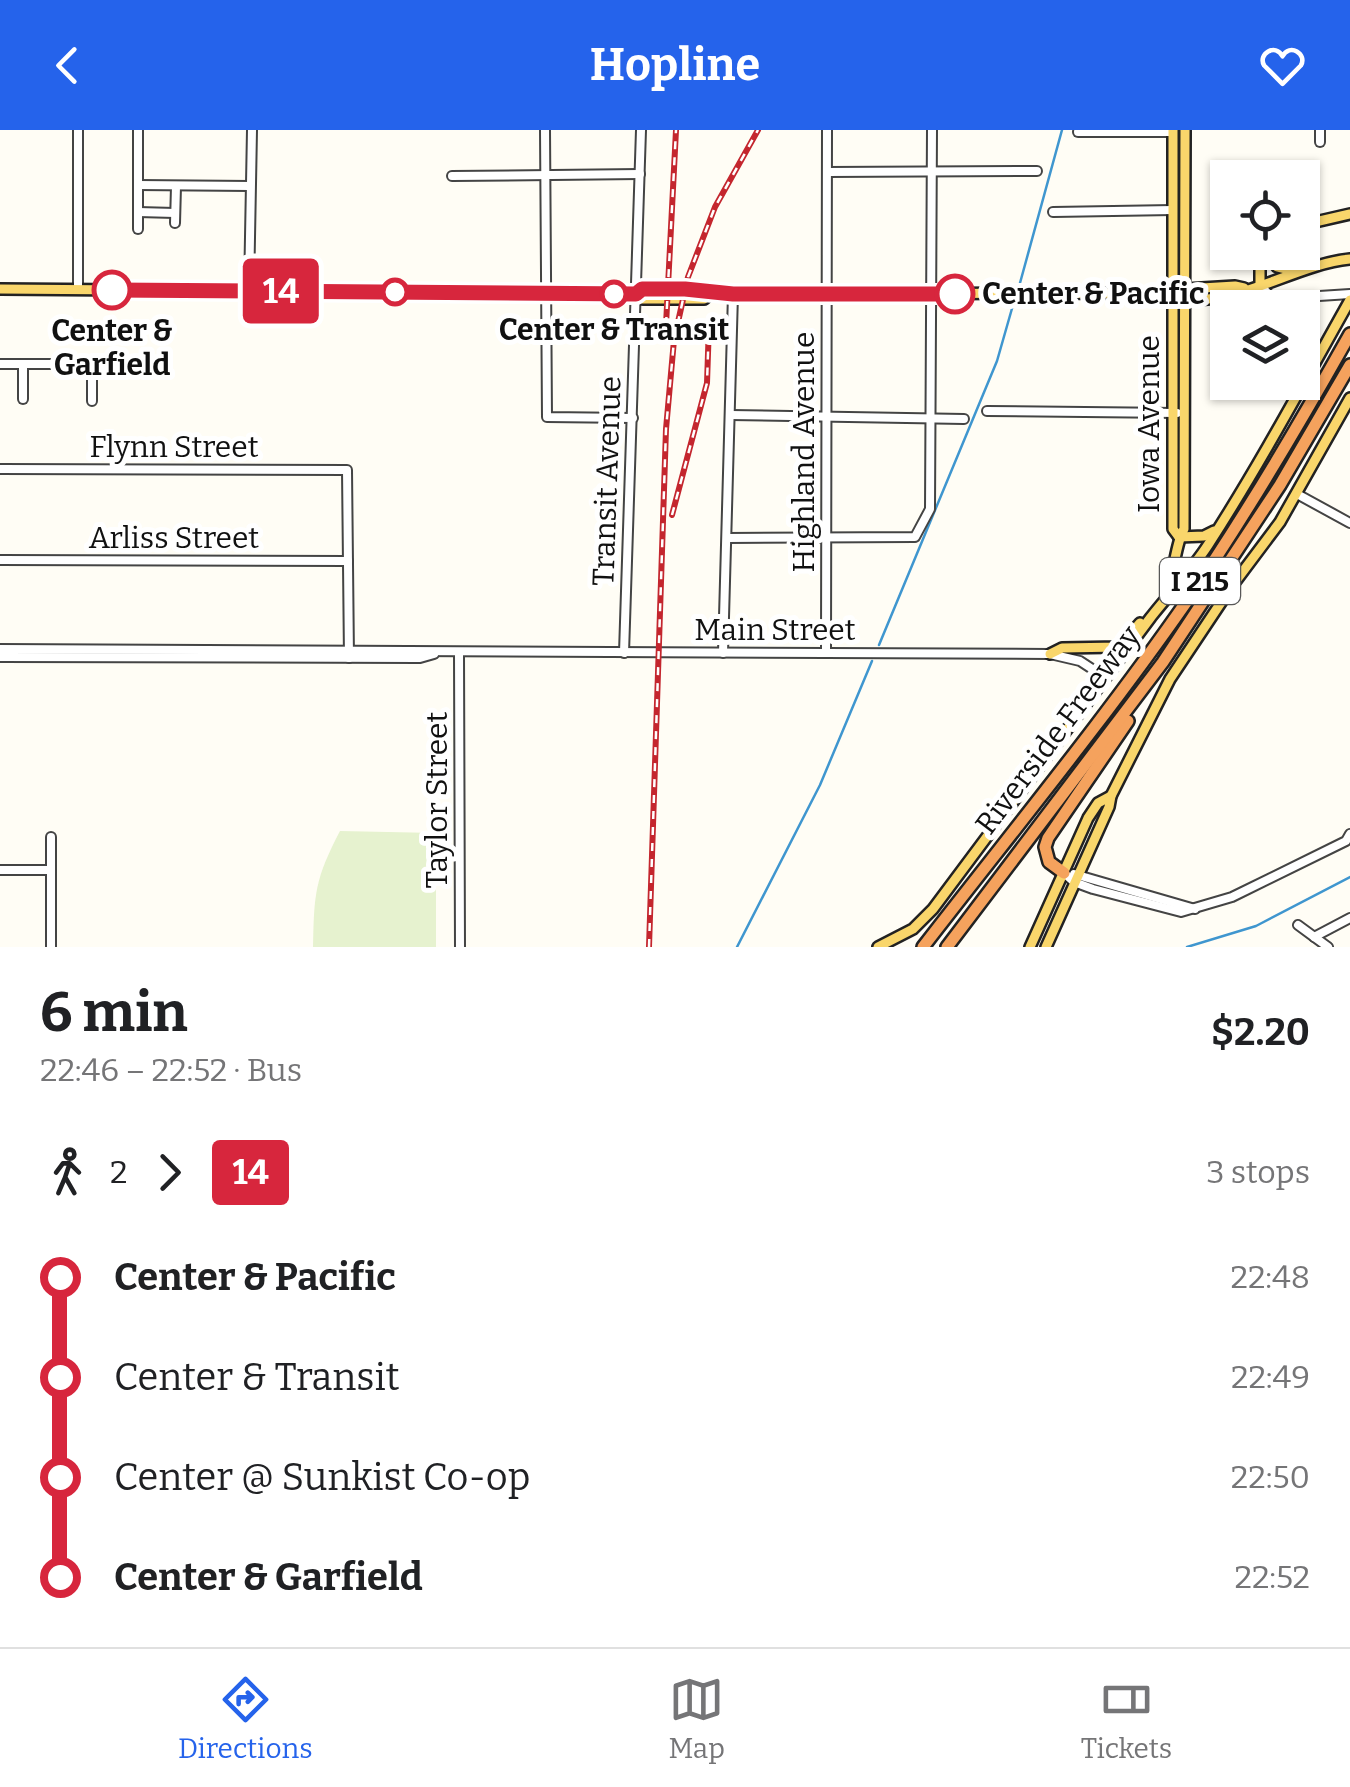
<!DOCTYPE html>
<meta charset="utf-8">
<style>
body{margin:0;font-family:Bitter,serif;background:#f2f2f2;color:#202124;height:100vh;display:flex;flex-direction:column;font-size:38px;white-space:nowrap}
*{box-sizing:border-box;margin:0}
p{font-size:32px;color:#757577}
.icon{flex:none;width:55px;height:55px;fill:none;stroke:currentColor;stroke-width:2;stroke-linecap:round;stroke-linejoin:round}
.map{position:relative;height:817px;overflow:hidden}
.drawer{display:flex;flex-direction:column;background:#fff;flex:1}
.drawer>*{flex:none}
.badge{padding:0 20px;border-radius:8px;font-size:35px;line-height:65px}
.controls{position:absolute;left:1210px;top:30px;display:grid;gap:20px}
.controls a{display:grid;place-items:center;width:110px;height:110px;border-radius:0px;background:#fff;box-shadow:0 2px 8px #0004;font-size:50px}
.map>.badge{position:absolute;translate:-50% -50%;box-shadow:0 0 0 5px #fff}
.legs{display:flex;align-items:center;gap:15px;height:110px;padding:0 40px;font-size:32px}
.legs p{margin-inline-start:auto}
.head{display:flex;align-items:center;justify-content:space-between;height:170px;padding:0 40px}
h1{font-size:55px;font-weight:700;line-height:75px}
ul{padding:0 40px;list-style:none}
li{display:flex;align-items:center;gap:35px;height:100px;font-size:38px}
li i{display:grid;place-items:center;width:15px;height:100%;margin:0 12px;background:currentColor}
li i::after{content:'';width:25px;height:25px;margin:-12px;border:8px solid;border-radius:50%;background:#fff}
li p{margin-inline-start:auto}
li:first-child i{background:linear-gradient(#0000 50%,currentColor 0)}
li:last-child i{background:linear-gradient(currentColor 50%,#0000 0)}
header{display:flex;justify-content:space-between;align-items:center;height:130px;padding:0 40px;background:#2563eb;color:#fff;font-size:45px;font-weight:700}
.tabs{display:flex;justify-content:space-around;align-items:center;height:140px;border-top:2px solid #e0e0e0;background:#fff;font-size:28px;color:#757577}
.tabs a{display:grid;justify-items:center;gap:5px}
.tabs .selected{color:#2563eb}
.map>svg:first-child{display:block}
</style>
<header><svg class="icon" aria-label="back" viewBox="0 0 24 24"><path d="M15 5l-7 7 7 7"/></svg>Hopline<svg class="icon" aria-label="heart" viewBox="0 0 24 24"><path d="M12 20l-8-8c-3-5 5-10 8-4 3-6 11-1 8 4z"/></svg></header>
<div class="map">
<svg width="1350" height="817" viewBox="0 0 1350 817">
<rect width="100%" height="100%" fill="#fffdf5"/>
<path fill="#e6f2cf" d="M340 701 436 703V817H313C314 763 315 749 340 701Z"/>
<g fill="none" stroke-linecap="round" stroke-linejoin="round">
<g stroke="#3f96cf" stroke-width="2.5">
<path d="M1020 153 1062 0"/>
<path d="M879 515 997 231 1013 175"/>
<path d="M737 817 820 655 872 531"/>
<path d="M1187 817 1256 796 1350 747"/>
</g>
<g stroke="#444" stroke-width="12">
<g id="minor">
<path d="M545 0 547 287 633 288"/>
<path d="M1320 0V12"/>
<path d="M1078 2H1173"/>
<path d="M827 42 1037 41"/>
<path d="M452 46 640 44"/>
<path d="M138 55 250 56"/>
<path d="M138 82 175 83"/>
<path d="M1053 82 1173 80"/>
<path d="M175 93 176 56"/>
<path d="M138 99V0"/>
<path d="M1260 155 1273 169 1350 164"/>
<path d="M78 160V0"/>
<path d="M249 161 252 0"/>
<path d="M0 234H92V271"/>
<path d="M23 234V269"/>
<path d="M987 281 1177 283"/>
<path d="M731 285 964 289"/>
<path d="M0 339 347 340 349 528"/>
<path d="M1297 364 1350 393"/>
<path d="M727 408 915 407 930 379 932 0"/>
<path d="M0 430 348 431"/>
<path d="M0 519 1050 524 1080 531 1106 548"/>
<path d="M459 523 460 817"/>
<path d="M624 523 641 0"/>
<path d="M723 523 733 164"/>
<path d="M826 523 827 0"/>
<path d="M0 527 420 528 434 524"/>
<path d="M51 707V817"/>
<path d="M0 740H51"/>
<path d="M1064 743 1074 752 1093 759 1181 782 1232 767 1346 711 1350 704"/>
<path d="M1074 744 1195 779"/>
<path d="M1298 795 1328 817"/>
<path d="M1314 807 1350 788"/>
</g>
</g>
<g stroke="#222" stroke-width="14">
<g id="major">
<path d="M1173 0V399L1179 407"/>
<path d="M1302 95 1350 84"/>
<path d="M1260 122V155"/>
<path d="M1270 122 1277 137 1293 141"/>
<path d="M0 159 636 164 643 169H704L710 164"/>
<path d="M1185 159 1235 156 1244 158"/>
<path d="M636 164C658 149 708 164 733 164L1164 163C1172 164 1179 168 1187 169 1239 175 1297 134 1350 129"/>
<path d="M1179 407 1204 406 1214 401"/>
<path d="M1166 463C1174 445 1176 411 1184 399L1185 0"/>
<path d="M1050 524 1062 518 1119 517 1140 493"/>
<path d="M878 817 913 799 933 779 1151 487C1170 463 1191 441 1208 415 1259 336 1304 252 1350 170"/>
<path d="M1030 817 1088 688 1098 673 1111 666"/>
<path d="M1046 817 1109 677 1111 666 1170 549 1232 456 1280 392 1350 268"/>
</g>
</g>
<g stroke="#222" stroke-width="16">
<g id="highway">
<path d="M1064 743 1049 732 1045 717 1048 708 1128 591"/>
<path d="M923 817C1012 702 1104 590 1187 471 1246 385 1299 295 1350 204"/>
<path d="M947 817 1163 532 1280 355 1350 235"/>
</g>
</g>
<use href="#minor" stroke="#fff" stroke-width="8"/>
<use href="#major" stroke="#f9d66b" stroke-width="9"/>
<use href="#highway" stroke="#f5a25d" stroke-width="11"/>
<g stroke="#c4262e" stroke-width="6">
<g id="rail">
<path d="M666 195 676 0"/>
<path d="M672 385 707 253 709 194"/>
<path d="M649 817 666 299 674 210 688 147 715 77 758 0"/>
</g>
</g>
<use href="#rail" stroke="#fff" stroke-width="2.5" stroke-dasharray="8" stroke-linecap="butt"/>
</g>
<g fill="none" stroke-linecap="round" stroke-linejoin="round">
<g stroke="#fff" stroke-width="22">
<path id="line-1" d="M112 160 636 164 642 159H685L733 164H955"/>
</g>
<use href="#line-1" stroke="#d7263d" stroke-width="15"/>
</g>
<g fill="#fff" stroke="#d7263d" stroke-width="5">
<circle cx="112" cy="160" r="18"/>
<circle cx="395" cy="162" r="12"/>
<circle cx="614" cy="164" r="12"/>
<circle cx="955" cy="164" r="18"/>
</g>
<g text-anchor="middle" dominant-baseline="central" stroke-width="10" stroke-linejoin="round" paint-order="stroke">
<rect fill="#fff" stroke="#585858" stroke-width="2.5" x="1160" y="428" width="80" height="46" rx="8"/>
<g font-size="28" font-weight="bold" fill="#111">
<text x="1200" y="451">I 215</text>
</g>
<g font-size="30" font-weight="bold" fill="#111" stroke="#fff">
<text x="982" y="164" text-anchor="start">Center &amp; Pacific</text>
<text x="614" y="200">Center &amp; Transit</text>
<text x="112" y="201">Center &amp;<tspan x="112" dy="34">Garfield</tspan></text>
</g>
<g font-size="30" fill="#111" stroke="#fff">
<text transform="translate(1149 294) rotate(-90)">Iowa Avenue</text>
<text x="174" y="317">Flynn Street</text>
<text transform="translate(804 322) rotate(-90)">Highland Avenue</text>
<text transform="translate(607 351) rotate(-88)">Transit Avenue</text>
<text x="174" y="408">Arliss Street</text>
<text x="775" y="500">Main Street</text>
<text transform="translate(1058 600) rotate(-53)">Riverside Freeway</text>
<text transform="translate(437 670) rotate(-90)">Taylor Street</text>
</g>
</g>
</svg>
<div class="controls">
<a><svg class="icon" aria-label="locate" viewBox="0 0 24 24"><circle cx="12" cy="12" r="6"/><path d="M12 2v4M12 18v4M2 12h4M18 12h4"/></svg></a>
<a><svg class="icon" aria-label="layers" viewBox="0 0 24 24"><path d="M12 4l9 5-9 5-9-5zM3 14l9 5 9-5"/></svg></a>
</div>
<b class="badge" style="left:281px;top:161px;background:#d7263d;color:#fff">14</b>
</div>
<section class="drawer">
<div class="head"><div><h1>6 min</h1><p>22:46 – 22:52 · Bus</p></div><b>$2.20</b></div>
<div class="legs"><svg class="icon" aria-label="walk" viewBox="0 0 24 24"><circle cx="13" cy="4" r="2"/><path d="M13 8l-2 6 4 7M11 14l-3 7M7 12l3-4h3l4 4"/></svg>2<svg class="icon" aria-label="forward" viewBox="0 0 24 24"><path d="M9 5l7 7-7 7"/></svg><b class="badge" style="background:#d7263d;color:#fff">14</b><p>3 stops</p></div>
<ul>
<li><i style="color:#d7263d"></i><b>Center &amp; Pacific</b><p>22:48</p></li>
<li><i style="color:#d7263d"></i><span>Center &amp; Transit</span><p>22:49</p></li>
<li><i style="color:#d7263d"></i><span>Center @ Sunkist Co-op</span><p>22:50</p></li>
<li><i style="color:#d7263d"></i><b>Center &amp; Garfield</b><p>22:52</p></li>
</ul>
</section>
<nav class="tabs">
<a class="selected"><svg class="icon" aria-label="directions" viewBox="0 0 24 24"><path d="M12 3l9 9-9 9-9-9zM9 14v-3h6M13 9l2 2-2 2"/></svg>Directions</a>
<a><svg class="icon" aria-label="map" viewBox="0 0 24 24"><path d="M3 6l6-2 6 2 6-2v14l-6 2-6-2-6 2zM9 4v14M15 6v14"/></svg>Map</a>
<a><svg class="icon" aria-label="tickets" viewBox="0 0 24 24"><path d="M3 7h18v10H3zM15 7v10"/></svg>Tickets</a>
</nav>
